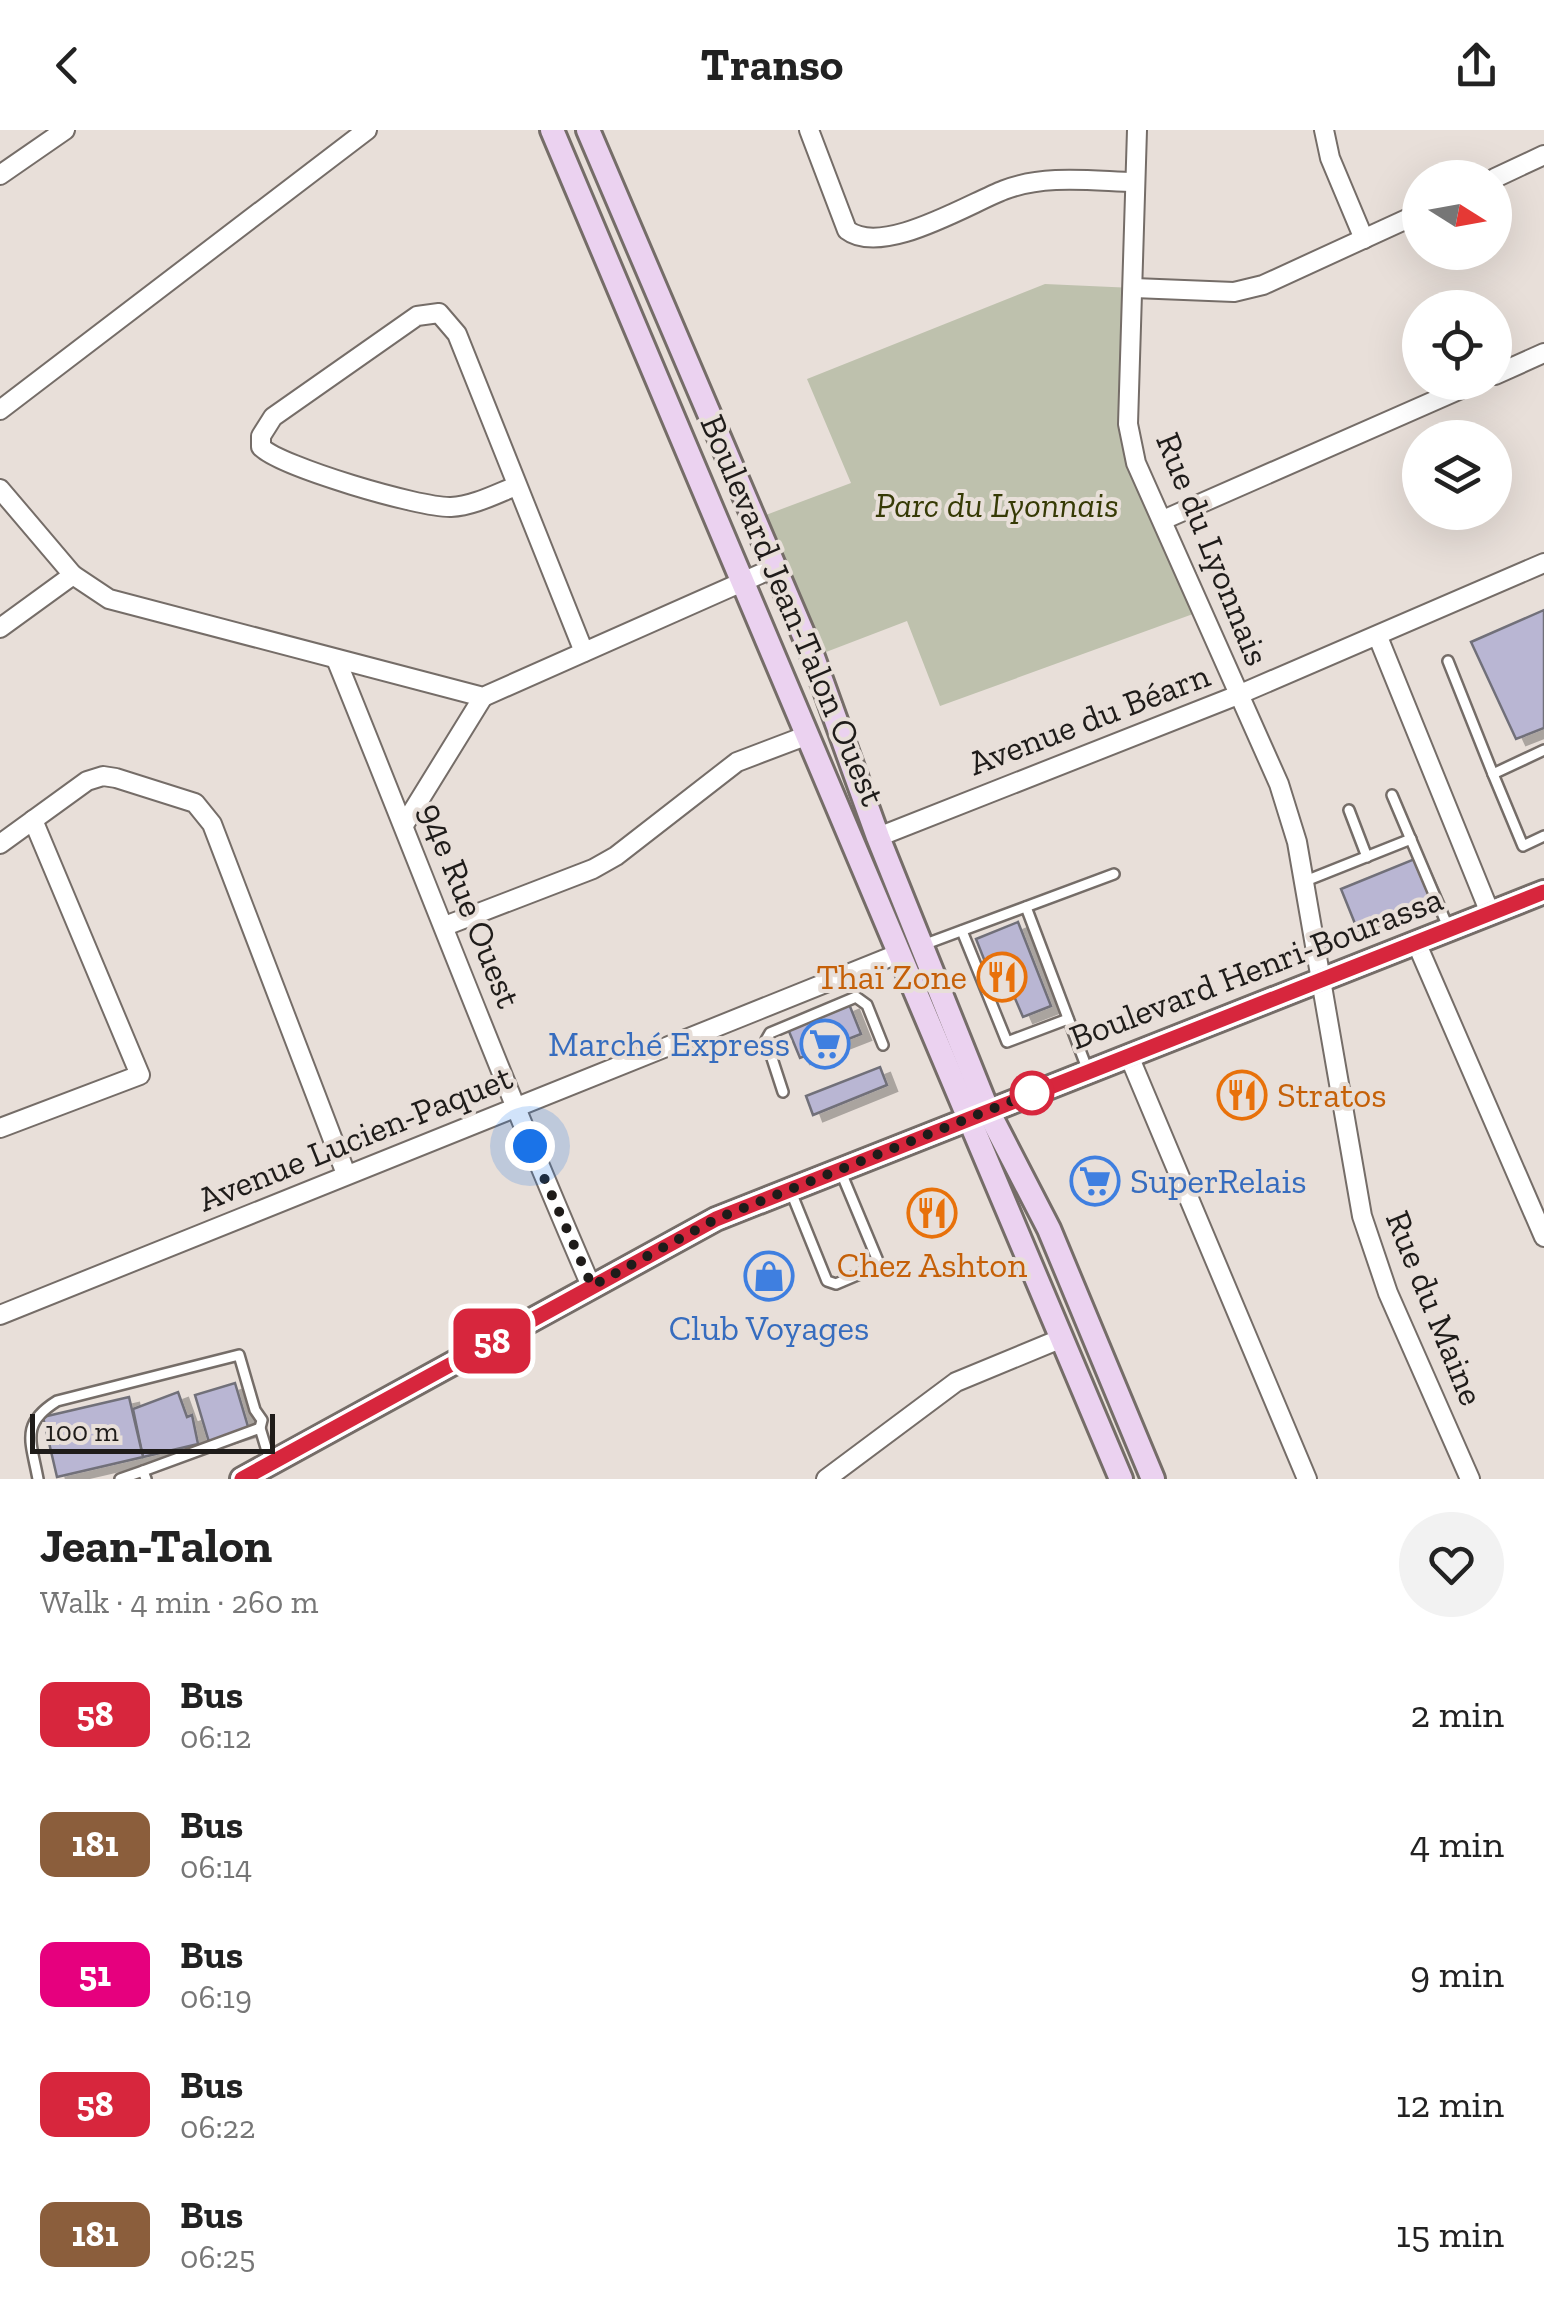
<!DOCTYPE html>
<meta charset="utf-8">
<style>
body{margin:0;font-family:"Zilla Slab",serif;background:#f2f2f2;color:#222;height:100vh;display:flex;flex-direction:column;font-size:38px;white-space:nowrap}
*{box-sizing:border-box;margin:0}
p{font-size:32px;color:#767676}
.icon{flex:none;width:55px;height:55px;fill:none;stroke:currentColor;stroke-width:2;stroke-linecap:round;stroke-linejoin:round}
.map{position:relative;height:1349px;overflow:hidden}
.side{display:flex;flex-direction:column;background:#fff;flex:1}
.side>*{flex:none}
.badge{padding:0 20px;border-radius:15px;font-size:35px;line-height:65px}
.needle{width:65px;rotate:101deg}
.controls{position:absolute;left:1402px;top:30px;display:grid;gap:20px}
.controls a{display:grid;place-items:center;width:110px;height:110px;border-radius:50%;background:#fff;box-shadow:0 10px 40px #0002;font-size:50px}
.scale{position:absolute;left:30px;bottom:25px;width:245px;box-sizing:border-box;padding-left:10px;border:5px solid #1f1c1a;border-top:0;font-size:28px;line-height:35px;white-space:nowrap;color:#1f1c1a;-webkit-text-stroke:8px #e8dfd9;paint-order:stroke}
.you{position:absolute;width:50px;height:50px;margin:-25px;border:8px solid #fff;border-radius:50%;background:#1a73e8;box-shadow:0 0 0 15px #1a73e833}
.map>.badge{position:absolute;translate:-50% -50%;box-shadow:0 0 0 5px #fff}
.round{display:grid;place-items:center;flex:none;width:105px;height:105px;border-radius:52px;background:#f2f2f2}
.overview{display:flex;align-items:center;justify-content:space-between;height:170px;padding:0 40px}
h1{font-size:48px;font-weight:700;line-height:75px}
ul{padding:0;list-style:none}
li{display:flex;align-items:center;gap:30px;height:130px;padding:0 40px}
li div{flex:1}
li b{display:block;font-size:38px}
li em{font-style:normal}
li .badge{min-width:110px;font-weight:700;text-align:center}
header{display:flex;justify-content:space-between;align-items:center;height:130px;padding:0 40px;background:#fff;font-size:45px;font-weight:700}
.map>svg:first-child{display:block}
</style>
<header><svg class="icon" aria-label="back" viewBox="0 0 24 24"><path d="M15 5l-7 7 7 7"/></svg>Transo<svg class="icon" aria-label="share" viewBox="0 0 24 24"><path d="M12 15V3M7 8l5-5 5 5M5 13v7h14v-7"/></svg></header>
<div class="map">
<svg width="1544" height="1349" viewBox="0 0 1544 1349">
<defs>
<filter id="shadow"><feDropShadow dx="10" dy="6" stdDeviation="0" flood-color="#0004"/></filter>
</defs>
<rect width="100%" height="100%" fill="#e8dfd9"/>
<path fill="#bec1ad" d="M1045 154 1134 158 1128 294 1204 480 940 576 907 491 813 527 755 389 851 353 807 249Z"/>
<g fill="#b9b6d3" stroke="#717079" stroke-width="2.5" filter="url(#shadow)">
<path d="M1544 480V598L1516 609 1471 512Z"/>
<path d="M1417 728 1435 768 1358 801 1341 759Z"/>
<path d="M1018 792 1051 876 1023 887 1008 852 995 857 976 809Z"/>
<path d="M849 874 861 904 800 928 788 899Z"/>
<path d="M880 937 887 955 813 985 806 966Z"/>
<path d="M235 1253 249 1300 209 1312 195 1265Z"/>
<path d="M178 1262 187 1287 192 1285 198 1314 143 1327 133 1279Z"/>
<path d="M129 1267 143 1327 57 1347 43 1287Z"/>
</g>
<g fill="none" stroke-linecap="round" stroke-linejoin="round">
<g stroke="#756d68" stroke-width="14">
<g id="lane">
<path d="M1448 531 1493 644"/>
<path d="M1544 620 1493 644 1523 716 1544 706"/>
<path d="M1392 665 1448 797"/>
<path d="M1349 680 1367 727"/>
<path d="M1303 752 1411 709"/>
<path d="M1026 777 1088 941"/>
<path d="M962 801 1007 912 1068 889"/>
<path d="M923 815 1114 744"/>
<path d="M783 962 766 910 770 903 856 867 867 875 883 915"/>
<path d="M791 1062 827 1151 836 1154 876 1137 878 1131 840 1040"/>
<path d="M38 1349C31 1311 20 1294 57 1271L239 1225 255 1280 262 1290 260 1298"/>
<path d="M120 1349 143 1341"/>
<path d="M146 1349 143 1341 260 1298 270 1331"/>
</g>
</g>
<g stroke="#756d68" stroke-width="22">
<g id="street">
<path d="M809 0 847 100C882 127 966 75 1004 60 1045 44 1093 51 1135 52"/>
<path d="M1137 0 1128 294 1136 333 1279 654 1297 712 1362 1086 1388 1163 1470 1349"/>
<path d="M1324 0 1330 28 1364 109"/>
<path d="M0 45 65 0"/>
<path d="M1495 48 1544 25"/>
<path d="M1134 158 1234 162 1263 155 1420 83"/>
<path d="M1495 245 1544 223"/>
<path d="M0 280 367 0"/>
<path d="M516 356C496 364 473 376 451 377 420 378 281 337 261 317V306L273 287 417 186 439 183 457 204 584 522"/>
<path d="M0 359 73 445"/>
<path d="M1163 390 1477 252"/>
<path d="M0 498 73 445 109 469 483 567 776 437"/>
<path d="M1378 507 1490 783"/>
<path d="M336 529C421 738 501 949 591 1156"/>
<path d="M404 695 483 567"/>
<path d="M878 707 1238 565 1544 433"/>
<path d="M0 714 87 651 103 646 116 648 195 673 212 694 346 1044"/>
<path d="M445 796 593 739 616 726 737 632 808 605"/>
<path d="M1416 812 1544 1107"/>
<path d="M1129 926 1307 1349"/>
<path d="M0 998 140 945 33 690"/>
<path d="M0 1185 900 823"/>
<path d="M826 1349 956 1252 1060 1209"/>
</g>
</g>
<g stroke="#756d68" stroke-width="28">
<g id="secondary">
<path d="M552 0 1121 1349"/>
<path d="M588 0 813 527 878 707 988 981 1049 1099 1153 1349"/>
<path d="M242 1349 716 1089 1544 762"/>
</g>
</g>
<use href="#lane" stroke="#fff" stroke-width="9"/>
<use href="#street" stroke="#fff" stroke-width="18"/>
<use href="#secondary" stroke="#ebd2f0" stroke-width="22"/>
</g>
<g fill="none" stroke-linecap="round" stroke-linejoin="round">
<g stroke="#fff" stroke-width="22">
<path id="line" d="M242 1349 716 1089 1544 762"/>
</g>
<use href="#line" stroke="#d7263d" stroke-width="15"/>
<path stroke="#1f1c1a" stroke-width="10" stroke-dasharray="0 18" d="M530 1016 592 1156 716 1089 1032 963"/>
</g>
<defs>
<g id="restaurant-ring" transform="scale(2.5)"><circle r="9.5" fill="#e8dfd9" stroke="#e8710a" stroke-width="1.5"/><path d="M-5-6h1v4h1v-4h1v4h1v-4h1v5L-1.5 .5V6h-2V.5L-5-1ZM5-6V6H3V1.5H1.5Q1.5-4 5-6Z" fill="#e8710a"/></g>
<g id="supermarket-ring" transform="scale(2.5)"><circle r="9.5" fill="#e8dfd9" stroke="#3f7fe0" stroke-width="1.5"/><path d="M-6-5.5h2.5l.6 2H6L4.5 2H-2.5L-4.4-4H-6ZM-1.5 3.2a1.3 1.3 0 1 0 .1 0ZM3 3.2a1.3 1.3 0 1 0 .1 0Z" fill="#3f7fe0"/></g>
<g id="shop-ring" transform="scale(2.5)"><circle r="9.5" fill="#e8dfd9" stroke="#3f7fe0" stroke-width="1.5"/><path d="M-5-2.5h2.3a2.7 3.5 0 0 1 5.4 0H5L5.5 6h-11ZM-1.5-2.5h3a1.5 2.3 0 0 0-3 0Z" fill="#3f7fe0"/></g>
</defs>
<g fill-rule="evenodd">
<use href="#restaurant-ring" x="1002" y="847"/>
<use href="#supermarket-ring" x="825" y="914"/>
<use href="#restaurant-ring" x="1242" y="965"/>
<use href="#supermarket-ring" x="1095" y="1051"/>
<use href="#restaurant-ring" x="932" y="1083"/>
<use href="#shop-ring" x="769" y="1146"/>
</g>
<circle fill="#fff" stroke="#d7263d" stroke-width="5" cx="1032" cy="963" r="20"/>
<g text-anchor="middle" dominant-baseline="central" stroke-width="8" stroke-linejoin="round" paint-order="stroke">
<g font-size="35" font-style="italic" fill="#363a05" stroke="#e8dfd9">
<text x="997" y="375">Parc du Lyonnais</text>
</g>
<g font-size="35" fill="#1f1c1a" stroke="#e8dfd9">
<text transform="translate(1213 419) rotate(68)">Rue du Lyonnais</text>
<text transform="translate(793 480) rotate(67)">Boulevard Jean-Talon Ouest</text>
<text transform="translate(1089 589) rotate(-21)">Avenue du Béarn</text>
<text transform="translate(470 775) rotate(68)">94e Rue Ouest</text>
<text transform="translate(1256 838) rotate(-21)">Boulevard Henri-Bourassa</text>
<text transform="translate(355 1008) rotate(-22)">Avenue Lucien-Paquet</text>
<text transform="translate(1435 1178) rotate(68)">Rue du Maine</text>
</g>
<g font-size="35" fill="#c56008" stroke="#e8dfd9" text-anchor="end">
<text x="967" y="847">Thaï Zone</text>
<text x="1277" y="965" text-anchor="start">Stratos</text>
<text x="932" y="1135" text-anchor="middle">Chez Ashton</text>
</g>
<g font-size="35" fill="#366cbe" stroke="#e8dfd9" text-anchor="end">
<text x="790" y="914">Marché Express</text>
<text x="1130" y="1051" text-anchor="start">SuperRelais</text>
<text x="769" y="1198" text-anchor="middle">Club Voyages</text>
</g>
</g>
</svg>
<div class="controls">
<a><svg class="needle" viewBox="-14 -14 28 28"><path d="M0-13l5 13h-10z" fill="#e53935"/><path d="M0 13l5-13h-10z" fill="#767676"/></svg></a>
<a><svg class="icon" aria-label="locate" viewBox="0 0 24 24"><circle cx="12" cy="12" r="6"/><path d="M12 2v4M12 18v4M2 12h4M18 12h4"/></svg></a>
<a><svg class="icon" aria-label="layers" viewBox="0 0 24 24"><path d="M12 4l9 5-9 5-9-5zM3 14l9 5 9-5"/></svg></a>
</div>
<div class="scale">100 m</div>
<div class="you" style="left:530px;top:1016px"></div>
<b class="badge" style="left:492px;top:1211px;background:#d7263d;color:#fff">58</b>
</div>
<section class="side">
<div class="overview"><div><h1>Jean-Talon</h1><p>Walk · 4 min · 260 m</p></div><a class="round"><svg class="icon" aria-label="heart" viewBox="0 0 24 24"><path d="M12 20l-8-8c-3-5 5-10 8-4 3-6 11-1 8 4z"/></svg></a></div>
<ul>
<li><span class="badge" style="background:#d7263d;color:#fff">58</span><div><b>Bus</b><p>06:12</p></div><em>2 min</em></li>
<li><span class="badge" style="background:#8b5e3c;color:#fff">181</span><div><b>Bus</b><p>06:14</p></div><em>4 min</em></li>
<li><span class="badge" style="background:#e6007e;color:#fff">51</span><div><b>Bus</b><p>06:19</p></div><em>9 min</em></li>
<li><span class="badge" style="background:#d7263d;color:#fff">58</span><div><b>Bus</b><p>06:22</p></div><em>12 min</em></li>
<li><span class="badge" style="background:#8b5e3c;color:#fff">181</span><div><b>Bus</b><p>06:25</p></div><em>15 min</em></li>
</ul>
</section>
